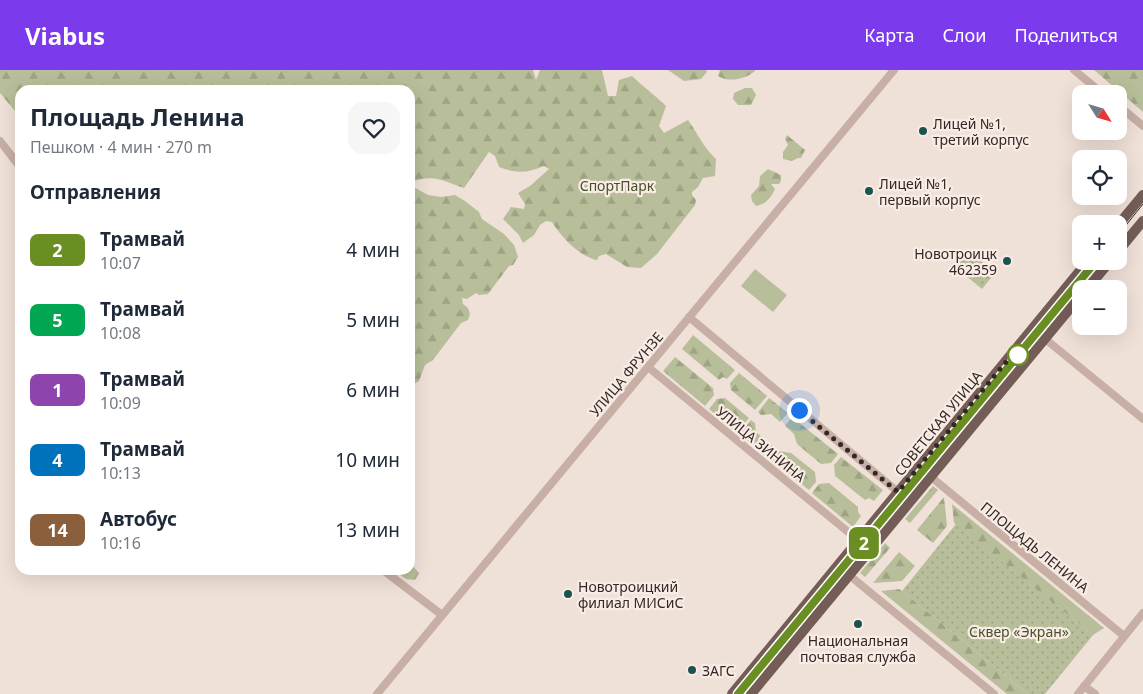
<!DOCTYPE html>
<html lang="ru">
<meta charset="utf-8">
<style>
body{margin:0;font-family:"Noto Sans",sans-serif;background:#f6f6f7;color:#1f2937;height:100vh;display:flex;flex-direction:column;font-size:19px;white-space:nowrap}
*{box-sizing:border-box;margin:0}
p{font-size:16px;color:#747a83}
.icon{flex:none;width:28px;height:28px;fill:none;stroke:currentColor;stroke-width:2;stroke-linecap:round;stroke-linejoin:round}
.map{position:relative;flex:1;overflow:hidden}
.side{position:absolute;left:15px;top:15px;width:400px;height:490px;display:flex;flex-direction:column;background:#fff;border-radius:15px;box-shadow:0 5px 20px #0002}
.side>*{flex:none}
.badge{padding:0 10px;border-radius:8px;font-size:18px;line-height:32px}
.needle{width:32px;rotate:127deg}
.buttons{position:absolute;left:1072px;top:15px;display:grid;gap:10px}
.buttons a{display:grid;place-items:center;width:55px;height:55px;border-radius:10px;background:#fff;box-shadow:0 5px 20px #0002;font-size:25px}
.you{position:absolute;width:25px;height:25px;margin:-12px;border:4px solid #fff;border-radius:50%;background:#1a73e8;box-shadow:0 0 0 8px #1a73e833}
.map>.badge{position:absolute;translate:-50% -50%;box-shadow:0 0 0 2px #fff}
h2{padding:0 15px;font-size:19px;line-height:45px}
.round{display:grid;place-items:center;flex:none;width:52px;height:52px;border-radius:15px;background:#f6f6f7}
.summary{display:flex;align-items:center;justify-content:space-between;height:85px;padding:0 15px}
h1{font-size:24px;font-weight:700;line-height:38px}
ul{padding:0;list-style:none}
li{display:flex;align-items:center;gap:15px;height:70px;padding:0 15px}
li div{flex:1}
li b{display:block;font-size:19px}
li em{font-style:normal}
li .badge{min-width:55px;font-weight:700;text-align:center}
header{display:flex;align-items:center;gap:30px;box-sizing:border-box;height:70px;padding:0 25px;background:#7c3aed;color:#fff}
header strong{font-size:24px}
nav{display:flex;gap:28px;margin-inline-start:auto;font-size:18px}
.map>svg:first-child{display:block}
</style>
<header>
<strong>Viabus</strong>
<nav><a>Карта</a><a>Слои</a><a>Поделиться</a></nav>
</header>
<div class="map">
<svg width="1143" height="624" viewBox="0 0 1143 624">
<defs>
<pattern id="grass-dots" width="8" height="8" patternUnits="userSpaceOnUse" patternTransform="scale(1.25)"><rect width="8" height="8" fill="#b7be99"/><path d="M2 2h.1M6 6h.1" fill="none" stroke="#9ea384" stroke-width="1.8" stroke-linecap="round"/></pattern>
<pattern id="forest-firs" width="22" height="20" patternUnits="userSpaceOnUse" patternTransform="scale(1.25)"><rect width="22" height="20" fill="#b7be99"/><path d="M5 1l3.5 6h-7zM16 11l3.5 6h-7z" fill="#9ea384"/></pattern>
</defs>
<rect width="100%" height="100%" fill="#f0e1d8"/>
<g fill="url(#grass-dots)">
<path d="M967 179 995 203 982 219 954 196Z"/>
<path d="M956 454 1093 565 1045 624H1028L902 521Z"/>
</g>
<g fill="url(#forest-firs)">
<path d="M0 0H533L536 10 540 0H602L608 26H616L619 10 632 6C643 17 655 25 666 36L659 56 664 63 688 50C698 64 703 77 716 89L715 106 703 108 698 117 692 122V125L696 130 695 135 657 184 641 198 627 197 606 184 599 186 597 190C580 187 561 167 552 152L546 151 540 155 534 165 523 173 519 165 503 149 511 137 524 139 525 134 518 123 530 116 549 99 544 96C528 103 516 104 499 97L495 86 489 82 464 118C442 111 433 103 410 113V20H184L181 18 180 20H20V47L0 23Z"/>
<path d="M668 0H706L707 2 701 9 684 11Z"/>
<path d="M720 0H755V1C746 9 728 13 718 6Z"/>
<path d="M1094 0H1143V42Z"/>
<path d="M745 18H752L756 25 751 35H738L733 29 734 23Z"/>
<path d="M787 65 805 80 801 88H798L792 91 783 89V82L788 75 785 69Z"/>
<path d="M768 99 781 105V111L779 114H771L775 119C771 128 766 134 756 136L752 131 751 125 759 116 760 106Z"/>
<path d="M410 115 428 125 441 127 455 125 465 131 479 142 482 149 504 164 514 175 518 187 513 195 509 196 488 224 479 225 476 223 467 229 462 228 463 234 468 238 470 244 468 250 461 253 433 290 425 295 419 311 410 316Z"/>
<path d="M693 265 735 300 727 309 723 307 719 310 682 279Z"/>
<path d="M675 287 713 318 714 325 705 336 663 301Z"/>
<path d="M739 303 767 326 755 340 731 320 730 313Z"/>
<path d="M725 328 749 348 737 362 709 339 717 329Z"/>
<path d="M769 328 788 343 780 352 771 344 761 345 758 342Z"/>
<path d="M792 347 838 384 831 393 821 394 797 374 794 364 785 356Z"/>
<path d="M751 350 755 353 756 362 765 370 758 379 740 364Z"/>
<path d="M770 374 779 381 791 383 815 402 816 412 809 420 763 383Z"/>
<path d="M841 387 883 420 874 431 869 428 865 430 835 406 834 395Z"/>
<path d="M829 413 858 437V442L861 446 853 457 812 423 819 414Z"/>
<path d="M933 416 938 420 910 453 905 449Z"/>
<path d="M944 427 947 456 933 473 917 460Z"/>
<path d="M952 434 1104 558 1093 565 954 453Z"/>
<path d="M885 473 890 478 865 507 860 503Z"/>
<path d="M899 482 915 496 902 511 873 513Z"/>
<path d="M410 493 419 503 415 510 406 509 393 500H410Z"/>
<path d="M899 519 902 521 1028 624H1007L881 521Z"/>
</g>
<path fill="#b7be99" d="M755 199 787 225 773 242 741 216Z"/>
<g fill="none" stroke-linecap="round" stroke-linejoin="round">
<g stroke="#c7afa5" stroke-width="8">
<path d="M1074 0 1103 24"/>
<path d="M1119 36 1143 56"/>
<path d="M0 71 20 97"/>
<path d="M689 247 910 432"/>
<path d="M1033 259 1143 349"/>
<path d="M648 297 870 480"/>
<path d="M919 397 1124 566"/>
<path d="M838 496 994 624"/>
<path d="M383 500 442 545"/>
<path d="M1084 616 1095 624"/>
<path d="M377 624 894 0"/>
<path d="M1078 624 1143 543"/>
</g>
<g stroke="#755d57" stroke-width="10">
<path d="M1119 154 1143 125"/>
<path d="M1119 180 1143 151"/>
<path d="M1087 219 1110 191"/>
<path d="M732 624 1088 191"/>
<path d="M751 624 1081 225"/>
</g>
<g stroke="#332826" stroke-width="1">
<path d="M1119 164 1143 134"/>
<path d="M738 624 1096 191"/>
</g>
</g>
<g fill="none" stroke-linecap="round" stroke-linejoin="round">
<g stroke="#fff" stroke-width="11">
<path id="line" d="M738 624 1096 191"/>
</g>
<use href="#line" stroke="#6b8e23" stroke-width="8"/>
<path stroke="#332826" stroke-width="5" stroke-dasharray="0 9" d="M799 340 898 422 1011 286 1018 285"/>
</g>
<g fill="#1d534f" stroke="#f8ece4" stroke-width="2">
<circle cx="923" cy="61" r="5"/>
<circle cx="869" cy="121" r="5"/>
<circle cx="1007" cy="191" r="5"/>
<circle cx="568" cy="524" r="5"/>
<circle cx="858" cy="554" r="5"/>
<circle cx="692" cy="600" r="5"/>
</g>
<circle fill="#fff" stroke="#6b8e23" stroke-width="2.5" cx="1018" cy="285" r="10"/>
<g text-anchor="middle" dominant-baseline="central" stroke-width="4.5" stroke-linejoin="round" paint-order="stroke">
<g font-size="14" fill="#332826" stroke="#f8ece4" text-anchor="start">
<text x="933" y="53">Лицей №1,<tspan x="933" dy="16">третий корпус</tspan></text>
<text x="879" y="113">Лицей №1,<tspan x="879" dy="16">первый корпус</tspan></text>
<text x="997" y="183" text-anchor="end">Новотроицк<tspan x="997" dy="16">462359</tspan></text>
<text x="578" y="516">Новотроицкий<tspan x="578" dy="16">филиал МИСиС</tspan></text>
<text x="858" y="570" text-anchor="middle">Национальная<tspan x="858" dy="16">почтовая служба</tspan></text>
<text x="702" y="600">ЗАГС</text>
</g>
<g font-size="14" fill="#48512a" stroke="#f8ece4">
<text x="617" y="115">СпортПарк</text>
<text x="1019" y="561">Сквер «Экран»</text>
</g>
<g font-size="14" fill="#332826" stroke="#f8ece4">
<text transform="translate(626 304) rotate(-50)">УЛИЦА ФРУНЗЕ</text>
<text transform="translate(938 353) rotate(-51)">СОВЕТСКАЯ УЛИЦА</text>
<text transform="translate(761 374) rotate(39)">УЛИЦА ЗИНИНА</text>
<text transform="translate(1035 477) rotate(39)">ПЛОЩАДЬ ЛЕНИНА</text>
</g>
</g>
</svg>
<div class="buttons">
<a><svg class="needle" viewBox="-14 -14 28 28"><path d="M0-13l5 13h-10z" fill="#e53935"/><path d="M0 13l5-13h-10z" fill="#747a83"/></svg></a>
<a><svg class="icon" aria-label="locate" viewBox="0 0 24 24"><circle cx="12" cy="12" r="6"/><path d="M12 2v4M12 18v4M2 12h4M18 12h4"/></svg></a>
<a>+</a>
<a>−</a>
</div>
<div class="you" style="left:799px;top:340px"></div>
<b class="badge" style="left:864px;top:473px;background:#6b8e23;color:#fff">2</b>
<section class="side">
<div class="summary"><div><h1>Площадь Ленина</h1><p>Пешком · 4 мин · 270 m</p></div><a class="round"><svg class="icon" aria-label="heart" viewBox="0 0 24 24"><path d="M12 20l-8-8c-3-5 5-10 8-4 3-6 11-1 8 4z"/></svg></a></div>
<h2>Отправления</h2>
<ul>
<li><span class="badge" style="background:#6b8e23;color:#fff">2</span><div><b>Трамвай</b><p>10:07</p></div><em>4 мин</em></li>
<li><span class="badge" style="background:#00a651;color:#fff">5</span><div><b>Трамвай</b><p>10:08</p></div><em>5 мин</em></li>
<li><span class="badge" style="background:#8e44ad;color:#fff">1</span><div><b>Трамвай</b><p>10:09</p></div><em>6 мин</em></li>
<li><span class="badge" style="background:#0072bc;color:#fff">4</span><div><b>Трамвай</b><p>10:13</p></div><em>10 мин</em></li>
<li><span class="badge" style="background:#8b5e3c;color:#fff">14</span><div><b>Автобус</b><p>10:16</p></div><em>13 мин</em></li>
</ul>
</section>
</div>
